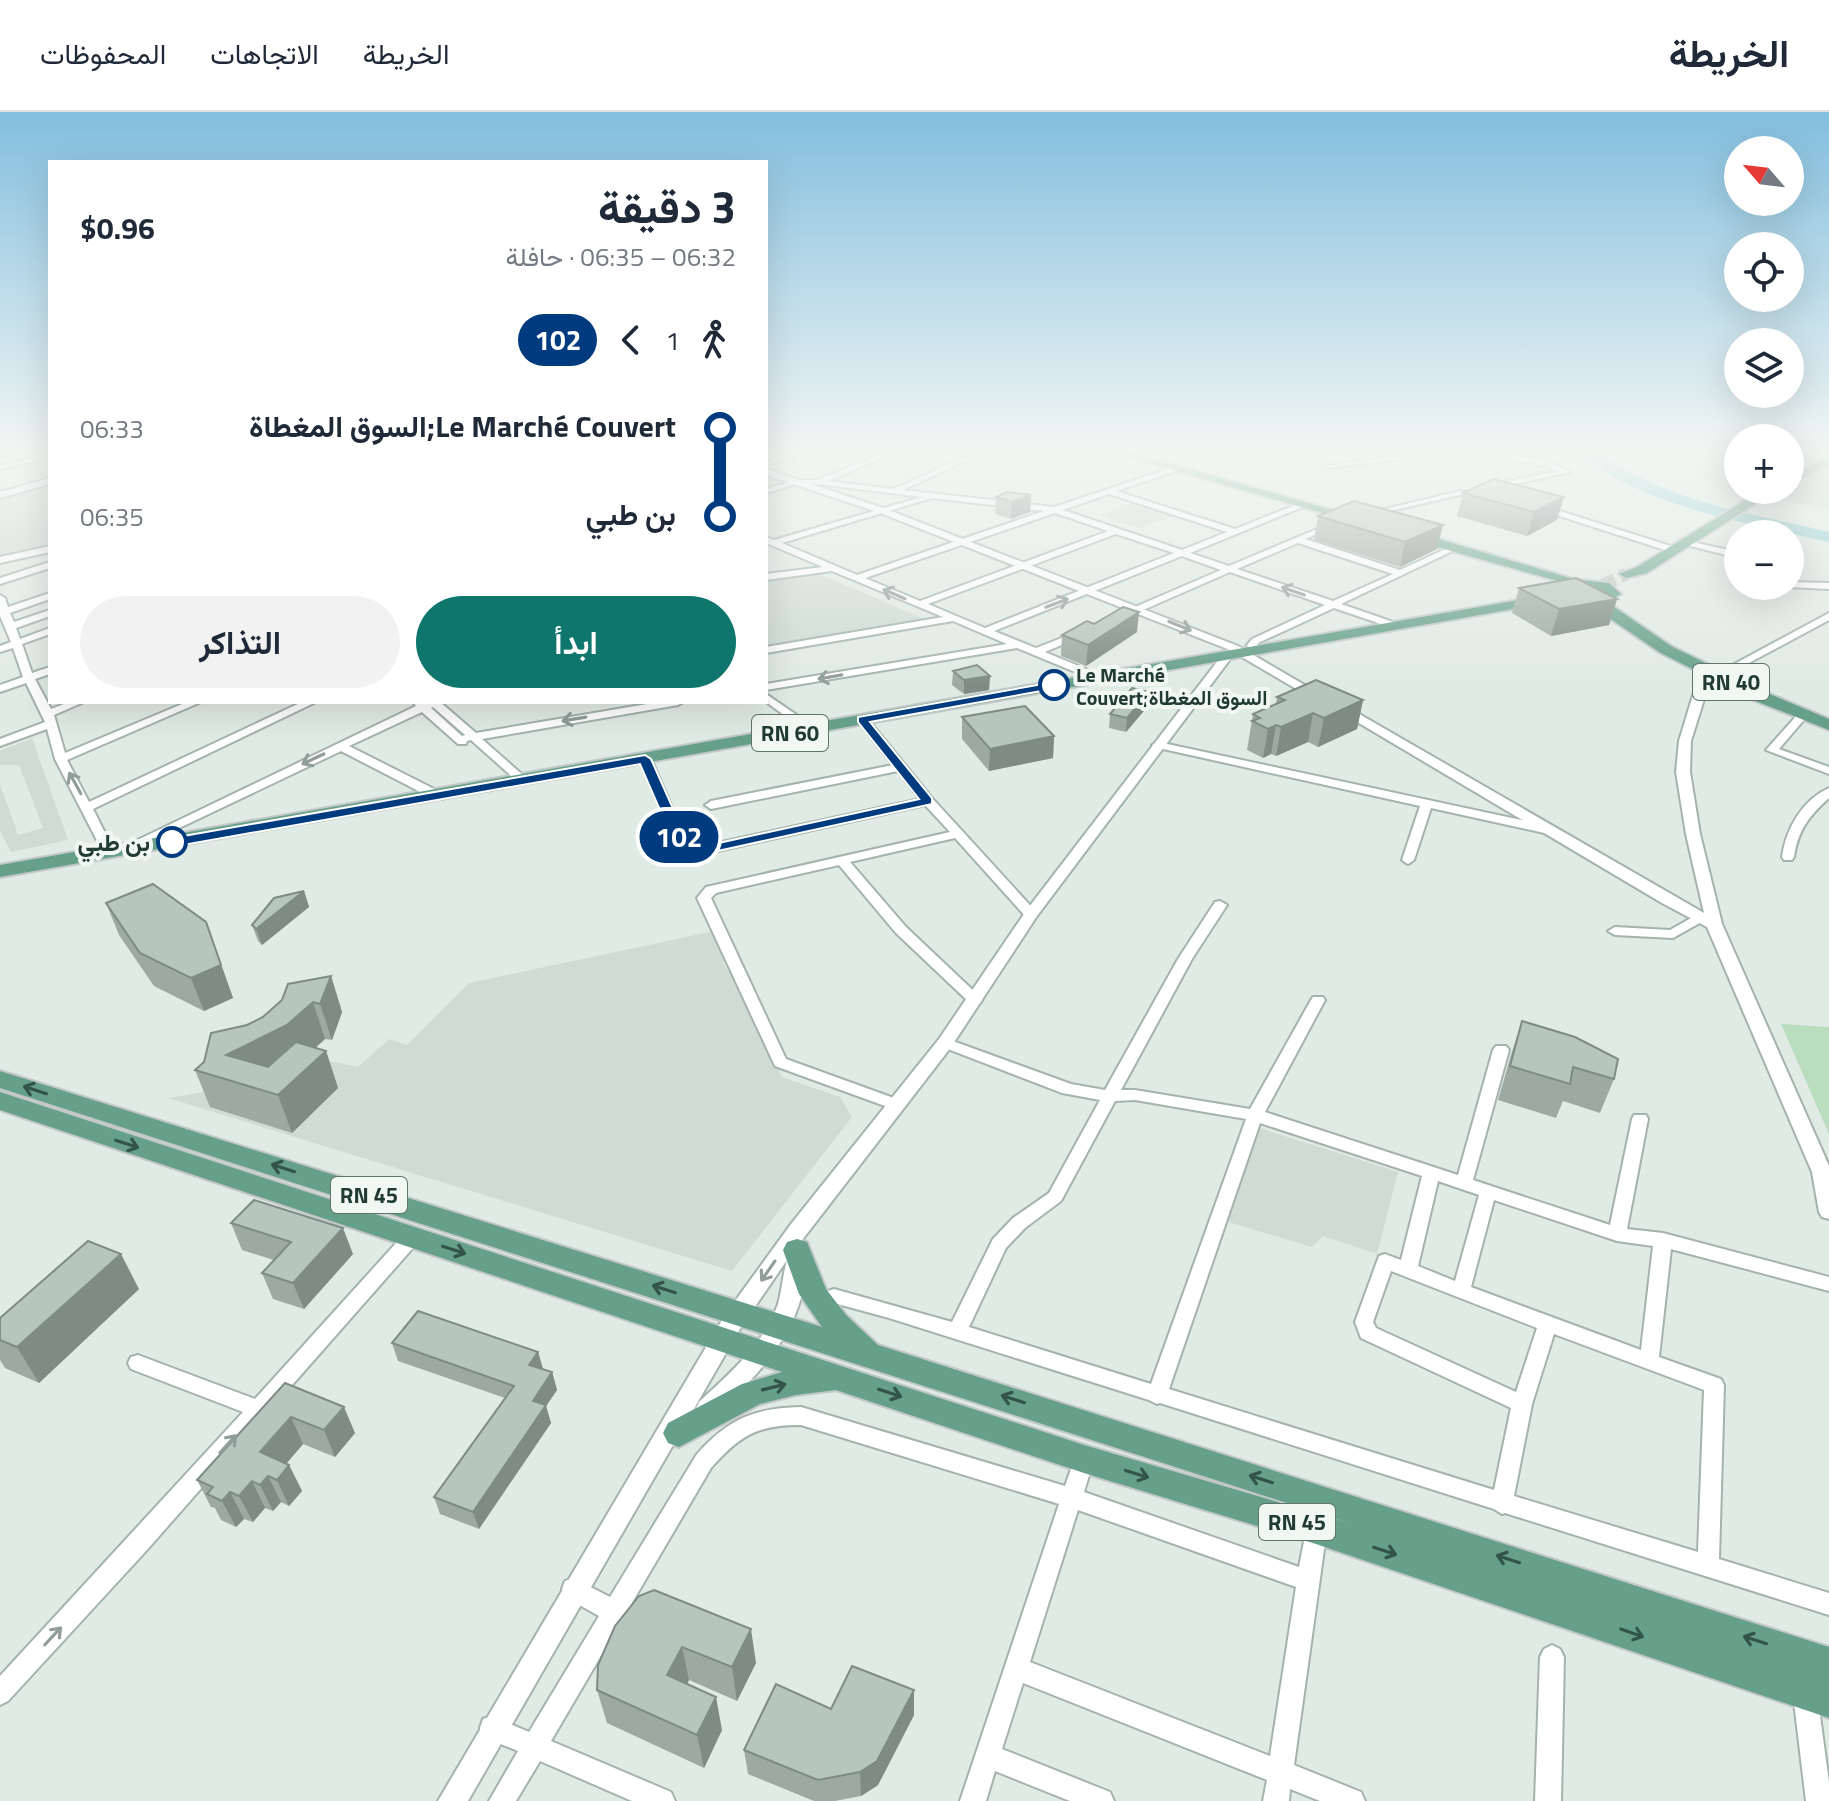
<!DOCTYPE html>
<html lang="ar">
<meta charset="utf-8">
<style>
body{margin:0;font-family:"Titillium Web",Vazirmatn,sans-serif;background:#f2f2f3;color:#1f2937;direction:rtl;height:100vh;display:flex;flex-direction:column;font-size:30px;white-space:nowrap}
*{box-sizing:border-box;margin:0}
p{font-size:26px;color:#747a83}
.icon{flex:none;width:44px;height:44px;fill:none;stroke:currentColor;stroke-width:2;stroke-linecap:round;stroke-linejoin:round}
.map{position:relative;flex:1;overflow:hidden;direction:ltr}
.sheet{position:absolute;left:48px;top:48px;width:720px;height:544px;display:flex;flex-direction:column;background:#fff;border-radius:0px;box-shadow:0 8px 32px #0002;direction:rtl}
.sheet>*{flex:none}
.badge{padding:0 16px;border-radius:26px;font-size:28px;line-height:52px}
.needle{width:52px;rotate:298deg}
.controls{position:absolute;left:1724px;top:24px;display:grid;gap:16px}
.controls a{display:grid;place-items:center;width:80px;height:80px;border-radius:50%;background:#fff;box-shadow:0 8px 32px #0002;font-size:40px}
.map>.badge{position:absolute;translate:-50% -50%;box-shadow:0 0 0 4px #fff}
.legs{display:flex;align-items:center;gap:12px;height:88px;padding:0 32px;font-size:26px}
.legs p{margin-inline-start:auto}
.headline{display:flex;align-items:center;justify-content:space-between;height:136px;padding:0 32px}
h1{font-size:44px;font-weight:700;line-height:60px}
.cta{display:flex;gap:16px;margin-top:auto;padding:16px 32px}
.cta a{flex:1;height:92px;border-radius:48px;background:#0f766e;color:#fff;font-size:32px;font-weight:700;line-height:92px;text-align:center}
.cta a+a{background:#f2f2f3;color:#1f2937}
ul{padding:0 32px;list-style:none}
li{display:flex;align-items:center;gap:28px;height:88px;font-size:30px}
li i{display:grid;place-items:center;width:12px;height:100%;margin:0 10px;background:currentColor}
li i::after{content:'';width:20px;height:20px;margin:-10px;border:6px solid;border-radius:50%;background:#fff}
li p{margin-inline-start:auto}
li:first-child i{background:linear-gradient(#0000 50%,currentColor 0)}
li:last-child i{background:linear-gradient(currentColor 50%,#0000 0)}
header{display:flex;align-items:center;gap:48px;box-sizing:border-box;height:112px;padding:0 40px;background:#fff;border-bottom:2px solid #e0e1e3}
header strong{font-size:38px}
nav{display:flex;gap:44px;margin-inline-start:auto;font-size:28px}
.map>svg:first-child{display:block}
</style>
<header>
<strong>الخريطة</strong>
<nav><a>الخريطة</a><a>الاتجاهات</a><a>المحفوظات</a></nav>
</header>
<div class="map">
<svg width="1829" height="1689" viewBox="0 0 1829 1689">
<rect width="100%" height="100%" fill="#e1ebe5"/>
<g fill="#cfdbd4">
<path d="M1829 354V399L1771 385 1790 378V375Z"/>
<path d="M50 374V433L0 444V388Z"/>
<path d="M1137 390 1176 403 1138 416 1100 403Z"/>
<path d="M817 461 927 508 766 533V468Z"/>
<path d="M32 626 68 728 11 740 0 718V672L18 723 43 716 19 653H0V639Z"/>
<path d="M715 819 729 844 723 850 728 859 736 861 782 965 840 985 852 1005 732 1159 168 986 246 973 307 944 358 955 389 927 407 933 469 871Z"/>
<path d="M1256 1015 1398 1060 1377 1142 1323 1124 1312 1135 1222 1108Z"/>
</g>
<path fill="#badcbf" d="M1781 912 1829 915V1022Z"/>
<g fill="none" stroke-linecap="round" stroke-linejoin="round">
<path fill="#8acccf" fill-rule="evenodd" d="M1579 338C1606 337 1612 351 1634 362 1693 394 1764 404 1829 420V430C1758 413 1629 393 1579 338Z"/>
<path stroke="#bbc8c1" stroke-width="13" stroke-dasharray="13 6" stroke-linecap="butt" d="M1603 473 1626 462"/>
<g stroke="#a4b3ac" stroke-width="4">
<g id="minor">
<path d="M12 338H27L0 344V340Z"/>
<path d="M798 338H808L766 354V349Z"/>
<path d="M891 338H901L828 369 893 377 981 338H990L903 378 1054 395 1180 353H1183V357L1116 379 1235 417 1303 390 1310 392 1190 441 1229 454 1329 412 1333 414 1332 416 1305 427 1400 458 1452 434 1459 436 1341 492 1396 511V515L1393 516 1334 496 1258 531 1257 533 1261 539 1252 541 1247 533 1252 527 1325 493 1230 460 1127 505H1121V501L1221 458 1182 444 994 519 1036 536 1077 520H1083V524L1045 540 1100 563V567H1092L1017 536 766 578V572L1007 532 953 509 766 541V535L943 505 832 459 766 468V462L823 455 766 431V425L774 428 922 385 818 372H796L766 381V377L796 368H817ZM1109 382 1227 420 1182 438 1063 398ZM932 386 1044 399 857 463 782 431ZM1055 401 1108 419 920 489 865 466ZM1116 422 1174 441 985 516 928 492ZM1298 431 1393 462 1333 489 1237 457Z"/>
<path d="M50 342V346L0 357V353Z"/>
<path d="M1451 342C1489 342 1537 339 1570 360L1493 377 1489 375 1490 373 1558 359C1498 334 1392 348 1328 356L1324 354 1381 346Z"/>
<path d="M1460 379 1485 383 1481 385 1460 383 1368 404 1364 402Z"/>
<path d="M1544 394 1677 436 1678 438 1671 440 1541 398 1540 396Z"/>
<path d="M1683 428 1738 440V446L1683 432Z"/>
<path d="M50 434V440L0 451V445Z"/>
<path d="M50 450V456L0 472V466Z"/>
<path d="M1790 470 1829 471V477L1787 475 1790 474Z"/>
<path d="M50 481V487L10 501 14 510 50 498V504L16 516 20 527 50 516V522L22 532 32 561 50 555V562L35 567 51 597 69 590H84L54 603 65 641 187 590H201L67 648 89 690 302 590H316L93 697 115 741 109 745 105 744 55 647 47 617 0 634V627L45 610 26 571 0 580V573L23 565 13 536 0 540V534L11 530 0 504V483L5 486 8 495Z"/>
<path d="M1829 501V508L1721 566 1717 567 1712 564Z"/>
<path d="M766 582 814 615V619H806L766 590Z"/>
<path d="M413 590H440L476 621 659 590H683L678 593 482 627 526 666V670H518L471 628 467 629 466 632H458L422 600 349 634 442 681V687H434L341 639 133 738H125L123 735 416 594ZM433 595 465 623 462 624 431 596Z"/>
<path d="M1803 600 1808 603 1779 637 1829 655V662L1766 638 1799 601Z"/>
<path d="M862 604 866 605 932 686 1038 802 1031 806 1026 805 955 726 850 750 906 815 980 885 982 888 980 891H970L896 821 839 753 716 781 711 786 786 947 902 989 904 993 902 997 896 998 775 954 697 786 706 775 950 720 925 693 686 746 680 742 639 647 645 644 651 647 690 737 920 687 898 659 711 697 705 693 711 689 893 653 857 607Z"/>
<path d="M1158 630 1549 714 1555 718 1549 722 1431 696 1414 748 1408 752 1402 748 1420 694 1154 635 1152 633Z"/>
<path d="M1829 676V686C1809 704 1798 718 1794 745L1792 748H1784L1782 745C1786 717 1802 688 1829 676Z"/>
<path d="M1220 789 1227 793 1192 847 1121 978H1135L1250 997 1311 888 1313 885H1323L1325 888 1265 1000 1458 1063 1493 938 1496 934H1506L1509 938 1473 1068 1610 1113 1632 1007 1634 1003H1646L1648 1007 1627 1117 1663 1121 1829 1165V1179L1671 1137 1659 1245 1721 1267 1724 1273 1719 1447 1829 1481V1503L1505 1401 1502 1402 1494 1397 1160 1291 1157 1292 1149 1288 889 1206 834 1191 820 1196 813 1194 811 1189 813 1184 834 1177 952 1210 993 1127 1013 1106 1049 1081 1100 988 1062 981 940 934 937 931 945 926 950 928 1071 972 1105 978 1178 847 1215 790ZM1135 988 1246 1007 1151 1272 969 1215 1006 1136 1025 1116 1061 1089 1115 989ZM1260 1011 1422 1064 1401 1148 1385 1142 1379 1144 1355 1210 1361 1226 1511 1296 1494 1378 1169 1277ZM1438 1069 1479 1083 1455 1169 1418 1154ZM1494 1088 1617 1129 1653 1134 1641 1238 1471 1175ZM1391 1159 1537 1216 1516 1280 1376 1216 1373 1210ZM1554 1222 1704 1278 1698 1440 1514 1384 1532 1292Z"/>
<path d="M1700 801 1705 802 1707 805 1705 808 1673 826 1615 823 1608 819 1615 815 1670 818Z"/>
<path d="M413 1117 419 1119 422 1124 419 1129 146 1439 8 1589 0 1593V1564L243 1300 131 1257 128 1251 131 1245 138 1243 255 1287 407 1119Z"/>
<path d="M801 1295 1065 1374 1077 1340 1084 1338 1091 1340 1094 1347 1084 1380 1299 1455 1308 1409 1316 1406 1324 1409 1327 1416 1294 1653 1361 1680 1365 1689H1320L1290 1677 1289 1689H1263L1267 1668 1023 1571 1002 1637 1110 1680 1114 1689H1070L995 1659 986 1689H960L1059 1392 801 1313C758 1313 740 1323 711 1356L551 1629 671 1680 675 1689H632L540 1649 516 1689H489L518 1639 483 1625 480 1616 483 1607 492 1604 529 1620 599 1504 565 1485 562 1477 565 1469 573 1466 610 1485 697 1342C728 1307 754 1296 801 1295ZM1078 1398 1296 1475 1270 1644 1030 1550Z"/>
<path d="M1552 1533 1560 1537 1564 1545 1561 1689H1535L1540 1545 1544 1537Z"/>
<path d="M1805 1570 1813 1574 1817 1582 1829 1670V1689H1806L1793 1582 1797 1574Z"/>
</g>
</g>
<g stroke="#a4b3ac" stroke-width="4">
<g id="tertiary">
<path d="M766 357 886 397 1238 534 1325 585 1323 588H1315L1230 538 880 401 766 363Z"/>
<path d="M50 366V372L0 386V380Z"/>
<path d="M1227 541 1231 542V546L1037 804 951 935 789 1145 796 1143 803 1145C808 1153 806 1161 804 1170 798 1216 766 1254 734 1285 728 1292 720 1303 711 1306 705 1307 704 1306 699 1304L696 1297 699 1290C729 1262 764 1232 778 1192 782 1177 783 1162 787 1148L741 1215 468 1689H438L725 1203 791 1112 939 927 1026 799 1223 542Z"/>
<path d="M1717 560 1723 564 1705 584 1691 629 1690 660 1700 722 1722 812 1829 1054V1107L1822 1105 1819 1100 1812 1060 1707 815 1662 791 1337 598 1339 595H1347L1704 801 1686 722 1676 660 1679 629 1693 583 1713 562Z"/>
</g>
</g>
<g stroke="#c1c8c6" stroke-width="4">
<g id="primary">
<path d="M1104 338H1122L1364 407 1353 410Z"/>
<path d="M1829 344V352L1790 372V363Z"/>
<path d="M1762 378H1777L1647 461 1626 466 1619 462 1637 455Z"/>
<path d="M1405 420H1415L1570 466 1563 470 1558 469 1405 426Z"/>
<path d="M1581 468 1609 471 1621 482 1607 490 1671 534 1765 580 1829 607V618L1753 588 1659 540 1583 488V482L1604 481 1576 475V469Z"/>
<path d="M1542 484 1549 488 1547 491 0 765V753Z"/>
<path d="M0 959 822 1215 799 1182 783 1138 787 1130 797 1127 807 1130 826 1177 846 1203 878 1233 1829 1535V1606L1316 1432 1084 1361 836 1278 796 1283 760 1292 679 1335 668 1331 663 1321 668 1311 742 1272 782 1260 0 998V980L1084 1333 1349 1411 0 976Z"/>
</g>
</g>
<use href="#minor" fill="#fff" fill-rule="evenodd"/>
<use href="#tertiary" fill="#fff" fill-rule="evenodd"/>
<use href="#primary" fill="#66a08a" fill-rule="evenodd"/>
</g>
<g fill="#9daaa3">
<path d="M1463 381 1564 385 1557 408 1527 424 1457 404Z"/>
<path d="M1031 383 1030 400 1011 407 995 402 996 385Z"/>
<path d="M1318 404 1437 437 1400 455 1314 428Z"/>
<path d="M1519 476 1617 487 1609 513 1551 524 1512 501Z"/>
<path d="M1094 512 1137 520 1086 554 1061 544 1062 523Z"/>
<path d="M953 559 990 564 989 578 964 582 952 573Z"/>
<path d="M1149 580 1148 594 1126 620 1109 616 1110 602Z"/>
<path d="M1277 585 1363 588 1357 617 1318 635 1308 630 1276 644 1271 642 1263 646 1247 638 1253 602 1276 592Z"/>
<path d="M962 605 1054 624 1053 646 989 659 962 627Z"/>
<path d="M304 779 309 795 262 833 258 829 252 813Z"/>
<path d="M106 791 206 810 233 886 204 899 154 874 119 823Z"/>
<path d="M331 864 342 900 332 928 325 927 315 936 326 939 338 976 292 1021 210 995 195 958 247 913Z"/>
<path d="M1522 909 1614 967 1600 1001 1563 989 1556 1006 1498 988 1511 943Z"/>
<path d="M231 1111 353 1142 304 1197 273 1187 262 1161 274 1148 242 1138Z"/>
<path d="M139 1177 39 1271 5 1256 0 1248V1206Z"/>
<path d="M392 1231 538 1240 543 1257 552 1260 557 1278 546 1294 551 1311 479 1417 440 1402 434 1385 505 1286 398 1249Z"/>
<path d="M285 1271 355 1321 335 1345 303 1332 286 1352 289 1353 302 1379 289 1394 281 1390 273 1399 265 1396 253 1410 244 1407 236 1415 221 1408 215 1396 211 1395 197 1368Z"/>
<path d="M615 1514 756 1551 737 1589 689 1568 687 1572 722 1618 704 1656 607 1611 597 1578Z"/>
<path d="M831 1597 914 1603 878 1673 861 1684 835 1689H814L748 1662 744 1638Z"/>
</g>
<g fill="#7f8b85">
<path d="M1031 383 1030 400 1011 407 1012 390Z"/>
<path d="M1564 385 1557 408 1527 424 1534 400Z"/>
<path d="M1443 413 1437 437 1400 455 1405 430Z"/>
<path d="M1617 487 1609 513 1551 524 1559 497Z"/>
<path d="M1139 500 1137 520 1086 554 1088 533Z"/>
<path d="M990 564 989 578 964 582V568Z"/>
<path d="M1149 580 1148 594 1126 620 1127 606Z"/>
<path d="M1363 588 1357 617 1318 635 1324 606Z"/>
<path d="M1313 601 1308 630 1276 644 1281 615Z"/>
<path d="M1276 613 1271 642 1263 646 1268 617Z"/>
<path d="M1054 624 1053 646 989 659 990 637Z"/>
<path d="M304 779 309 795 262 833 256 817Z"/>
<path d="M206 810 233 886 204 899 191 866Z"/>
<path d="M331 864 342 900 332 928 320 892Z"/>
<path d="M313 890 325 927 300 950 250 975 226 943Z"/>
<path d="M326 939 338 976 292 1021 278 983Z"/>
<path d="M343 1116 353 1142 304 1197 293 1171Z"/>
<path d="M121 1142 139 1177 39 1271 17 1235Z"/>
<path d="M538 1240 543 1257 529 1253Z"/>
<path d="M552 1260 557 1278 546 1294 551 1311 479 1417 473 1400 533 1289Z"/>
<path d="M344 1295 355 1321 335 1345 324 1318Z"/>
<path d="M291 1305 303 1332 273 1367 260 1340Z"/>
<path d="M289 1353 302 1379 289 1394 277 1368Z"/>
<path d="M268 1364 281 1390 273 1399 260 1373Z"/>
<path d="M252 1369 265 1396 253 1410 239 1384Z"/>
<path d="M230 1380 244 1407 236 1415 222 1389Z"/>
<path d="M751 1517 756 1551 737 1589 732 1555Z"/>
<path d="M682 1535 689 1568 675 1597 667 1563Z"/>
<path d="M914 1578V1603L878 1673 861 1684 860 1660Z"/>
<path d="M716 1585 722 1618 704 1656 697 1623Z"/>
</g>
<g fill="#b6c6be" stroke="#7f8b85" stroke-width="2">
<path d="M1493 367 1564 385 1534 400 1463 381Z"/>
<path d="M1007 380 1031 383 1012 390 996 385Z"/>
<path d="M1354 389 1443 413 1405 430 1318 404Z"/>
<path d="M1576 466 1617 487 1559 497 1519 476Z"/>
<path d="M1123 495 1139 500 1088 533 1062 523 1087 509 1094 512Z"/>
<path d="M977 553 990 564 964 568 953 559Z"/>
<path d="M1316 568 1363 588 1324 606 1313 601 1281 615 1276 613 1268 617 1252 609 1260 606 1253 602 1285 588 1277 585Z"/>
<path d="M1132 576 1149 580 1127 606 1110 602Z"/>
<path d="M1025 594 1054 624 990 637 962 605Z"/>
<path d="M153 772 206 810 221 853 191 866 140 841 106 791Z"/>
<path d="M304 779 256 817 252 813 274 786Z"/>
<path d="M331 864 320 892 313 890 287 913 226 943 268 955 296 930 326 939 278 983 195 958 204 950 211 921 247 913 263 905 282 888 288 872Z"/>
<path d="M1522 909 1575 925 1618 947 1614 967 1573 955 1570 972 1510 954Z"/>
<path d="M254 1088 343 1116 293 1171 262 1161 291 1130 231 1111Z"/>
<path d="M88 1129 121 1142 17 1235 0 1228V1206Z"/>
<path d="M418 1199 538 1240 529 1253 552 1260 533 1289 546 1293 473 1400 434 1385 514 1274 392 1231Z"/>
<path d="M285 1271 344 1295 324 1318 291 1305 260 1340 289 1353 277 1368 268 1364 260 1373 252 1369 239 1384 230 1380 222 1389 207 1382 213 1375 197 1368Z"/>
<path d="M654 1478 751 1517 732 1555 682 1535 667 1563 716 1585 697 1623 597 1578 598 1553 615 1514 639 1484Z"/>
<path d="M852 1554 914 1578 877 1649 860 1660 818 1668 744 1638 776 1572 831 1597Z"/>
</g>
<defs><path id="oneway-shaft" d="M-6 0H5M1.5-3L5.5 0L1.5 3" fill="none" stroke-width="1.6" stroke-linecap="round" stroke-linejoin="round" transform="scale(2)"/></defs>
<g stroke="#909d98">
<use href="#oneway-shaft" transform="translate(1293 479) rotate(-161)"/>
<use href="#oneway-shaft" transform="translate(894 482) rotate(-157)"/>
<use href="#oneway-shaft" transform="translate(1057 491) rotate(-21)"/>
<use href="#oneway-shaft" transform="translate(1180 514) rotate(22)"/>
<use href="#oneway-shaft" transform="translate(830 565) rotate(170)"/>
<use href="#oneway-shaft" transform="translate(574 607) rotate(171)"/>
<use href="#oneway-shaft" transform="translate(313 647) rotate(155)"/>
<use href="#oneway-shaft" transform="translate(75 671) rotate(-119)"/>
<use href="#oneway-shaft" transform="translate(768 1159) rotate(125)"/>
<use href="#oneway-shaft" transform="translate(228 1332) rotate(-48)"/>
<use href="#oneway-shaft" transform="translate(53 1524) rotate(-47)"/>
</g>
<g stroke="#335448">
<use href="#oneway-shaft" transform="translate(35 978) rotate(-162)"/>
<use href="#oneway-shaft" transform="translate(127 1032) rotate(18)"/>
<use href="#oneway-shaft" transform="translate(283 1056) rotate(-162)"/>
<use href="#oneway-shaft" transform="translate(454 1138) rotate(18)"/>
<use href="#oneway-shaft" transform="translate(664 1177) rotate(-162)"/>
<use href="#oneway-shaft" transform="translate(774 1275) rotate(-14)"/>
<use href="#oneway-shaft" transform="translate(890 1281) rotate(18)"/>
<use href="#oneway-shaft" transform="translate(1013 1287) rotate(-162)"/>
<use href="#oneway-shaft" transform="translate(1137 1362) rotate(17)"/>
<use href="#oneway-shaft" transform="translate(1261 1367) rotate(-162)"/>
<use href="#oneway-shaft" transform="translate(1385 1439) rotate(18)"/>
<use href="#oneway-shaft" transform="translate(1508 1447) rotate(-162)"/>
<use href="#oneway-shaft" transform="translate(1632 1521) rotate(19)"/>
<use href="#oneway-shaft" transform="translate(1755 1528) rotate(-162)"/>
</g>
<linearGradient id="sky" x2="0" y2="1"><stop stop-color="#82bede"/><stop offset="0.59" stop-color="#f2f6f3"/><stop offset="1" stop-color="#f2f6f3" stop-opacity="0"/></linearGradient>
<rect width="1829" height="574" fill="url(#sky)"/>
<path fill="#003b80" stroke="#fff" stroke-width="2" d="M1054 570 1060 573 1058 576 870 610 932 686V692L686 746 679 742 640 652 172 735 165 730 172 726 645 643 651 647 691 737 919 687 858 610V605Z"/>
<g fill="#fff" stroke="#003b80" stroke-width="4">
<circle cx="1054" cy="573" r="14"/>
<circle cx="172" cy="730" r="14"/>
</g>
<g text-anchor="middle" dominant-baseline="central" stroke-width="8" stroke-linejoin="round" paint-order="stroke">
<g font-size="20" font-weight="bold" fill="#223b32" stroke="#f1f8f4" text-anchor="start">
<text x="1076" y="562">Le Marché<tspan x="1076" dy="23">Couvert;السوق المغطاة</tspan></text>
</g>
<g fill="#f1f8f4" stroke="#60746c" stroke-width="2">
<rect x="1693" y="552" width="76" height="36" rx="6"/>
<rect x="752" y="603" width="76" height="36" rx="6"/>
<rect x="331" y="1065" width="76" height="36" rx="6"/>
<rect x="1259" y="1392" width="76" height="36" rx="6"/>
</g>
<g font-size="22" font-weight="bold" fill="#223b32">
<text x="1731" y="570">RN 40</text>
<text x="790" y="621">RN 60</text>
<text x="369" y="1083">RN 45</text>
<text x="1297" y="1410">RN 45</text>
</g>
<g font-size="24" font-weight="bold" fill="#223b32" stroke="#f1f8f4" text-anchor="end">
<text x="150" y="730">بن طبي</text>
</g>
</g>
</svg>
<div class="controls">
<a><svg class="needle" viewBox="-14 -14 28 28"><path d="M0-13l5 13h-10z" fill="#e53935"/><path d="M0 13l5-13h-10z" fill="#747a83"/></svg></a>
<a><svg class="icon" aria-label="locate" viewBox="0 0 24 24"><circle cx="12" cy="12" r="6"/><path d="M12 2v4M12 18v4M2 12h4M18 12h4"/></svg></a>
<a><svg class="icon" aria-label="layers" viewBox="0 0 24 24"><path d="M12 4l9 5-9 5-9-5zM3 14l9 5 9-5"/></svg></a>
<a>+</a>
<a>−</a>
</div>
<b class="badge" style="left:679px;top:725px;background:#003b80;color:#fff">102</b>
<section class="sheet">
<div class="headline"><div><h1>3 دقيقة</h1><p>06:32 – 06:35 · حافلة</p></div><b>$0.96</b></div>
<div class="legs"><svg class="icon" aria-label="walk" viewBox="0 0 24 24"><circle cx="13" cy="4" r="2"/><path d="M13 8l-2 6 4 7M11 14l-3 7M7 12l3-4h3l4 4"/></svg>1<svg class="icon" aria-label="back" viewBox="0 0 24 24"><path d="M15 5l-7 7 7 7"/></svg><b class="badge" style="background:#003b80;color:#fff">102</b></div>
<ul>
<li><i style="color:#003b80"></i><b>Le Marché Couvert;السوق المغطاة</b><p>06:33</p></li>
<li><i style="color:#003b80"></i><b>بن طبي</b><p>06:35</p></li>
</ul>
<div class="cta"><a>ابدأ</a><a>التذاكر</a></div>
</section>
</div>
